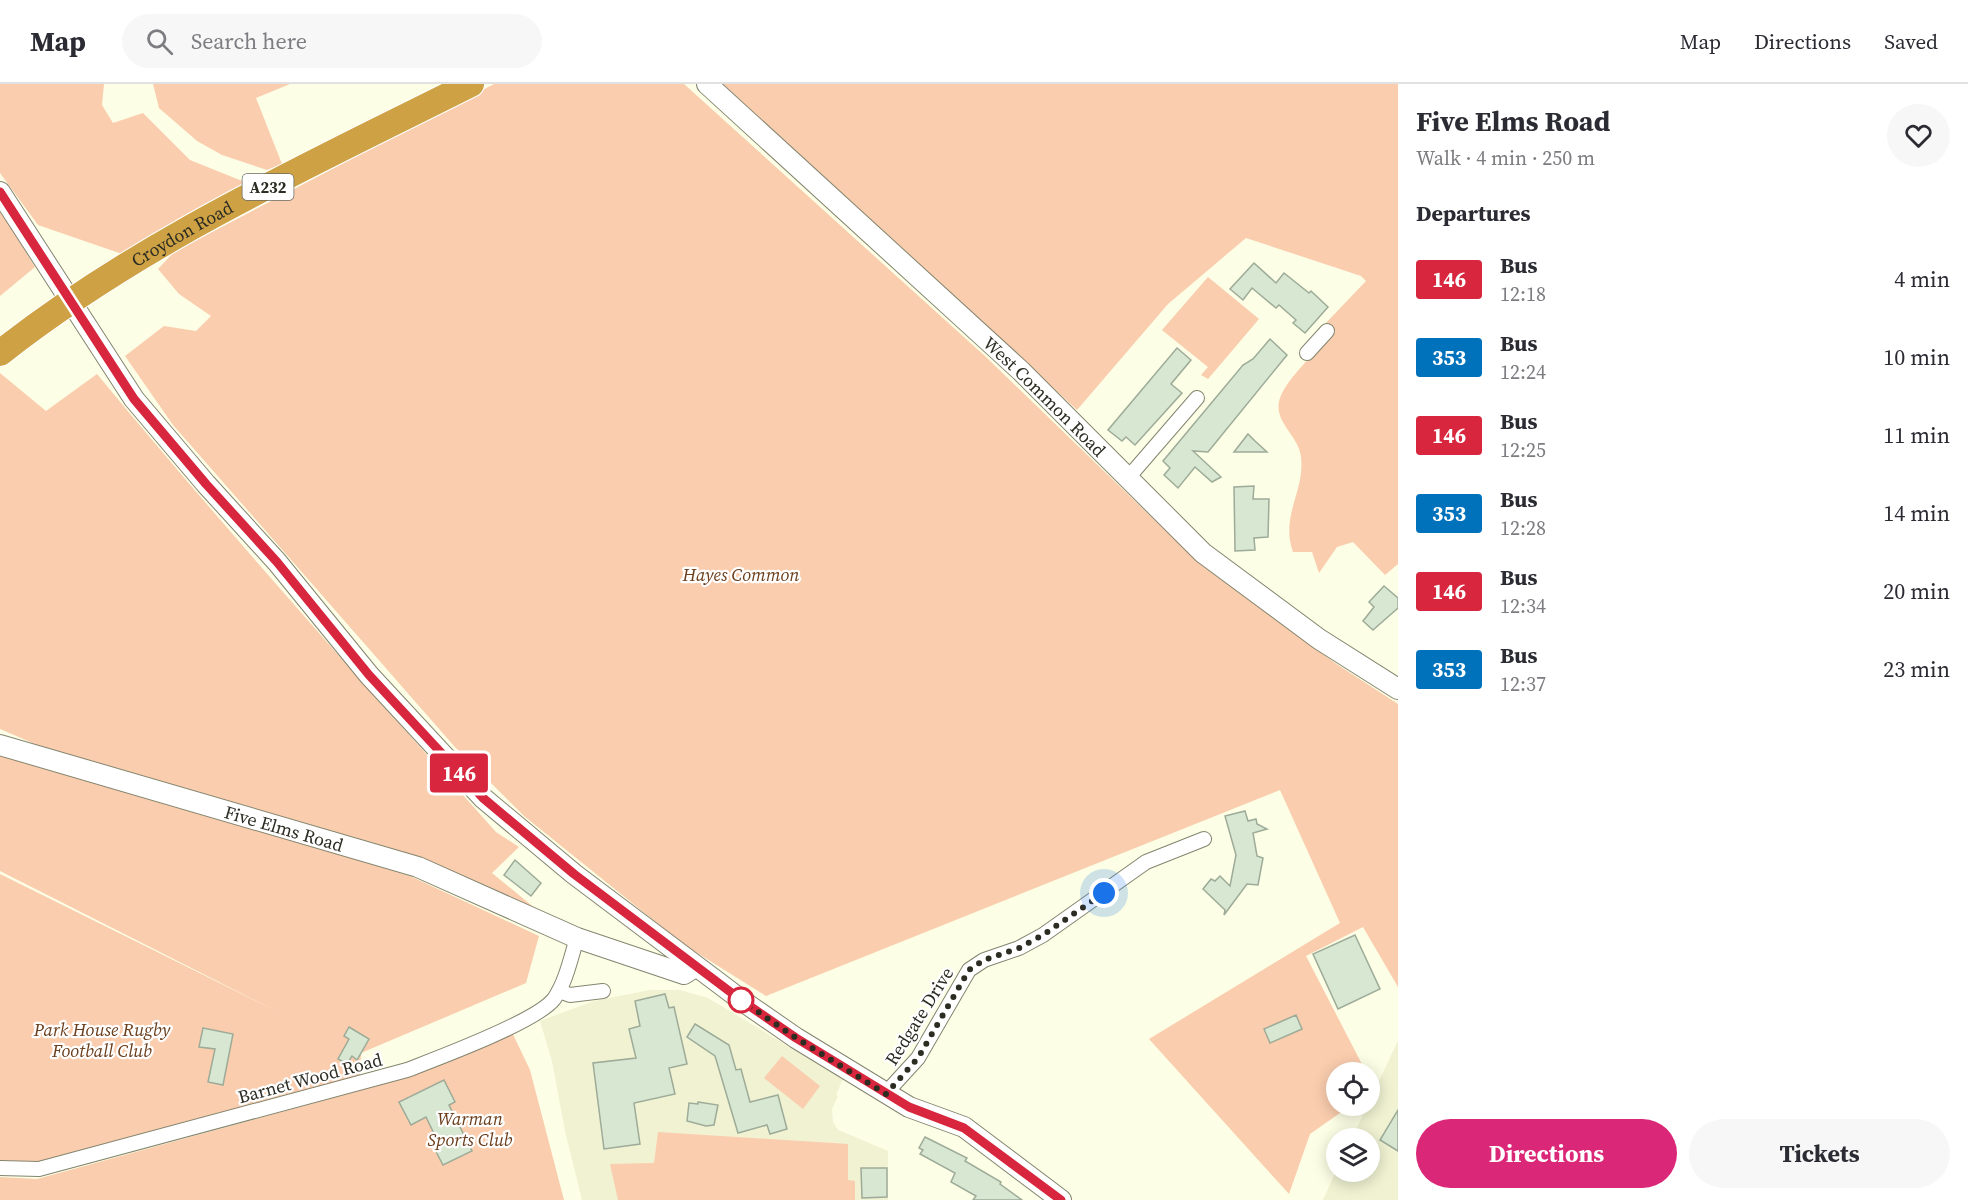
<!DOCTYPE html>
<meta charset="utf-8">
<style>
body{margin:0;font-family:"Source Serif 4",serif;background:#f7f7f7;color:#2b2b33;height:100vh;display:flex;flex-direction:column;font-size:22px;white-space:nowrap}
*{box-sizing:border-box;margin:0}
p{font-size:20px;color:#7c7c81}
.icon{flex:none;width:33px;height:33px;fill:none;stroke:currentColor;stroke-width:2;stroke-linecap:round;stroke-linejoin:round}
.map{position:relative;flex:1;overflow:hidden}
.panel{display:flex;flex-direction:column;background:#fff;width:570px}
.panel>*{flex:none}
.badge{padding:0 12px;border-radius:4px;font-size:21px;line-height:39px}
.controls{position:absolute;left:1326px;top:978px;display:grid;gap:12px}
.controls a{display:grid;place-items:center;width:54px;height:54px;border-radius:50%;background:#fff;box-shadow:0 3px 15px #0003;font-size:30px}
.you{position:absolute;width:30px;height:30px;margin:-15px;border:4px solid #fff;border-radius:50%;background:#1a73e8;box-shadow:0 0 0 9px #1a73e833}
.map>.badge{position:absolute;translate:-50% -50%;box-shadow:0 0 0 3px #fff}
h2{padding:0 18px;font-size:22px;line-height:54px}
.round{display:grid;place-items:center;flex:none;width:63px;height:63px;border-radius:32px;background:#f7f7f7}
.head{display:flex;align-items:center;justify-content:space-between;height:102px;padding:0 18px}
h1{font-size:28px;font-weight:700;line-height:45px}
.button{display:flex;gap:12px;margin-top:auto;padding:12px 18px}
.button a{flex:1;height:69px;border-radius:36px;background:#db2777;color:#fff;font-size:24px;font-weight:700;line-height:69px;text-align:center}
.button a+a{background:#f7f7f7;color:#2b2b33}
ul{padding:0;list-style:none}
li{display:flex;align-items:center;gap:18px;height:78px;padding:0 18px}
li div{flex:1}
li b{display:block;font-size:22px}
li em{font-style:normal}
li .badge{min-width:66px;font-weight:700;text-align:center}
header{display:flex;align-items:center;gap:36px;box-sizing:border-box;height:84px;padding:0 30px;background:#fff;border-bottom:2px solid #e1e1e2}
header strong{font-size:28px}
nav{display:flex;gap:33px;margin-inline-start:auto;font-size:21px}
.search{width:420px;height:54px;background:#f7f7f7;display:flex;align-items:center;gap:15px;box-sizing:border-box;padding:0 21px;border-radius:33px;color:#7c7c81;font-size:22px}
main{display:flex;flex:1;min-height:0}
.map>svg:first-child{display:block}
</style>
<header>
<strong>Map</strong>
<div class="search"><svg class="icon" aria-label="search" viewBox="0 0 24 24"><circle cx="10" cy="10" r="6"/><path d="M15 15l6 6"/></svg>Search here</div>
<nav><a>Map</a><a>Directions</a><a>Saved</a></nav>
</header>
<main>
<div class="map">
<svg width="1398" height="1116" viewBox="0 0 1398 1116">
<rect width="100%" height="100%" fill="#fcfee5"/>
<g fill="#f0f2d2">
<path d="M650 906H680L708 914 843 995 836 1011 838 1012 832 1025 833 1038 838 1046 888 1067V1116H582L565 1047 552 977 540 937 594 917Z"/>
<path d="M1398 957V1116H1323L1336 1087 1370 1088V1054H1352Z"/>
</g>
<g fill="#facdae">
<path d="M0 0H104L102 21 113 39 143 29 190 76 252 101 125 171 38 141 0 89Z"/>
<path d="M153 0H290L256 14 282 80 267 86 222 71 197 57 159 24Z"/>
<path d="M494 0H684L986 273 1200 480 1335 579 1398 620V903L1363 843 1306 872 1366 988H1336V1022H1350L1310 1050 1289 1110 1149 955 1340 839 1280 706 766 912 683 860 524 732 454 662 173 341 125 272 164 242 196 247 211 232 179 210 158 185 174 168Z"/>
<path d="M723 0H1398V480L1385 491 1353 458 1337 463 1319 489 1312 468H1293C1280 432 1305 408 1301 373 1299 351 1272 338 1280 314 1287 294 1318 266 1333 249L1324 241 1366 197 1361 192 1246 154 1168 220 1077 326Z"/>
<path d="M0 126 35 183 0 212Z"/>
<path d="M1208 193 1259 235 1208 295 1201 291 1208 283 1162 246Z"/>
<path d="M0 289 46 327 97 290C226 446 361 597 496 748L519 763 492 789 542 830 58 670 0 645Z"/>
<path d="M0 667 410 792 539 852 526 899 361 969 360 993 41 1078 0 1077V790L284 931 0 787Z"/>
<path d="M510 944 530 986 564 1116H0V1093L37 1095 413 992Z"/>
<path d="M782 972 820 1002 803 1025 764 994Z"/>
<path d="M658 1048 848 1060V1096L855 1097V1116H618L610 1080 654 1079Z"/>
</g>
<g fill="#d7e7d2" stroke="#9dab98" stroke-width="1.5">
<path d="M1254 179 1276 199 1284 189 1309 209 1311 207 1328 223 1305 249 1293 239 1296 236 1279 221 1276 224 1252 204 1243 216 1230 205Z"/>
<path d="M1270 255 1287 271 1208 368 1193 367 1221 393 1212 398 1195 383 1178 404 1164 391 1170 384 1163 377 1243 281 1253 275Z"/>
<path d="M1177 264 1191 276 1171 300 1182 309 1135 361 1126 353 1122 357 1108 346Z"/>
<path d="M1248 350 1255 357 1267 368H1234Z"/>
<path d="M1254 402 1253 415H1269L1268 453 1254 454 1255 466 1235 467 1234 403Z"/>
<path d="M1384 502 1398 514V524L1373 546 1363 537 1374 523 1369 518Z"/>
<path d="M1245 727 1248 737 1256 735 1257 740 1267 745 1253 749 1257 772 1263 774 1258 801 1247 800 1224 831 1225 826 1203 805 1211 795 1215 797 1220 792 1230 802 1236 771 1225 732Z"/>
<path d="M515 776 541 799 531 812 504 791Z"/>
<path d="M1355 851 1380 905 1338 925 1313 870Z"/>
<path d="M665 910 669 924 674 923 687 980 669 984 675 1010 634 1019 640 1060 604 1065 593 979 636 974 629 945 640 942 635 917Z"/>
<path d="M1296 931 1302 945 1270 959 1264 945Z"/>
<path d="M695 940 729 961 736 986 741 985 750 1018 778 1011 787 1045 770 1050 767 1041 738 1049 715 972 687 953Z"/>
<path d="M349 943 369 955 357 976 352 972 347 980 338 975 349 955 344 952Z"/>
<path d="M203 944 233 950 223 1001 208 998 215 965 199 963Z"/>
<path d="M444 996 455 1018 449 1021 472 1067 443 1081 432 1060 438 1058 426 1033 411 1041 399 1018Z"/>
<path d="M698 1018 718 1021 714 1041 706 1042 687 1037 689 1019 698 1020Z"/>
<path d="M1398 1026V1067L1380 1056Z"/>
<path d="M925 1053 967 1074 965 1077 1001 1098 1000 1100 1022 1116H973L976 1112 951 1098 955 1089 920 1070 923 1066 919 1064Z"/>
<path d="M861 1084H887V1113L862 1114Z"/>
</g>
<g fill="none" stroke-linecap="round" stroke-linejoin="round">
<g stroke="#84856f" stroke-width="16">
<g id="street">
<path d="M1307 269 1327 247"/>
<path d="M1127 395 1197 314"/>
<path d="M559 907 570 911 603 907"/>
<path d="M886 1009 918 974 969 886 984 876 1019 864 1043 851 1146 778 1204 755"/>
<path d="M0 1084 39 1085 407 986C438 974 536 938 554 915 566 898 571 873 577 854"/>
</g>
</g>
<g stroke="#84856f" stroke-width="22">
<g id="secondary">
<path id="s1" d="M707 0 1021 287 1203 469 1319 555 1398 605"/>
<path d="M0 108 134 315 206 400 277 478 369 591 483 714 574 790 744 918 796 954 909 1023 964 1043 1061 1116"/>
<path id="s2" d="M0 661 418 783 577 854 684 890 695 883"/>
</g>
</g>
<g stroke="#fff" stroke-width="28">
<g id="highway">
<path id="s3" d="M0 269C142 157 310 81 471 0"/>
</g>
</g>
<use href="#street" stroke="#fff" stroke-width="14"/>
<use href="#secondary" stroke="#fff" stroke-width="20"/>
<use href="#highway" stroke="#cea244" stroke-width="26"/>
</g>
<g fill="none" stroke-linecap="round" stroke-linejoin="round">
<g stroke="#fff" stroke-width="14">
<path id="line" d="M0 108 134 315 206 400 277 478 369 591 483 714 574 790 741 916 796 954 909 1023 964 1044 1061 1116"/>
</g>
<use href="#line" stroke="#d7263d" stroke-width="9"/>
<path stroke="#2c2c23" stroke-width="6" stroke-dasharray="0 10.8" d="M741 916 796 954 886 1010 918 974 969 886 984 876 1019 864 1043 851 1104 809"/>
</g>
<circle fill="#fff" stroke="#d7263d" stroke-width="3" cx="741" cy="916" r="12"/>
<g text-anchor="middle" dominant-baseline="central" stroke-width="4.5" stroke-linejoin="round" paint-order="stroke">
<rect fill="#fff" stroke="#6b6b65" stroke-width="1.5" x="242.5" y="90" width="51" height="26" rx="4.5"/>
<g font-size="16" font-weight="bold" fill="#2c2c23">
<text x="268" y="103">A232</text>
</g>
<g font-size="18" fill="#2c2c23" stroke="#fff">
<text stroke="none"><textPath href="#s3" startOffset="218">Croydon Road</textPath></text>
<text stroke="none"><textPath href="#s1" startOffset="460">West Common Road</textPath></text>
<text stroke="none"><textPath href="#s2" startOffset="296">Five Elms Road</textPath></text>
<text transform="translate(919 932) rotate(-58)">Redgate Drive</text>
<text transform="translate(310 994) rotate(-15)">Barnet Wood Road</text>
</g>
<g font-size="18" font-style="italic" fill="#6a3d1b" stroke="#fff">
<text x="741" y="490">Hayes Common</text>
<text x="102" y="945">Park House Rugby<tspan x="102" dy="21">Football Club</tspan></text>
<text x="470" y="1034">Warman<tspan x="470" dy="21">Sports Club</tspan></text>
</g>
</g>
</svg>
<div class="controls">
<a><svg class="icon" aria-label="locate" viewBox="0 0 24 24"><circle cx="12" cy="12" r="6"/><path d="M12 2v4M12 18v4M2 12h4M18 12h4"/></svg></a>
<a><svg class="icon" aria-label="layers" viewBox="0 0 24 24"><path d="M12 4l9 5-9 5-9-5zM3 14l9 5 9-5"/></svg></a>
</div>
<div class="you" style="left:1104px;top:809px"></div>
<b class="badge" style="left:459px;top:689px;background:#d7263d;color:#fff">146</b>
</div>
<section class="panel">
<div class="head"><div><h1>Five Elms Road</h1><p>Walk · 4 min · 250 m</p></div><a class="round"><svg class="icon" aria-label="heart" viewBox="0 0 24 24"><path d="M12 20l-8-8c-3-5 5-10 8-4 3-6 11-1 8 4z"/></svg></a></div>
<h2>Departures</h2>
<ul>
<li><span class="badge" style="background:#d7263d;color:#fff">146</span><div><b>Bus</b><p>12:18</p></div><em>4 min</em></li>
<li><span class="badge" style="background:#0072bc;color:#fff">353</span><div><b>Bus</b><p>12:24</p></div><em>10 min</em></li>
<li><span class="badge" style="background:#d7263d;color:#fff">146</span><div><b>Bus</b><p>12:25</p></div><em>11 min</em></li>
<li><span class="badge" style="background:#0072bc;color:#fff">353</span><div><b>Bus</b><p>12:28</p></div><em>14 min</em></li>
<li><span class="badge" style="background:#d7263d;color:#fff">146</span><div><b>Bus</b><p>12:34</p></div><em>20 min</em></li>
<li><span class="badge" style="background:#0072bc;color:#fff">353</span><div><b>Bus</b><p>12:37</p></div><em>23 min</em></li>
</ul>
<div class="button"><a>Directions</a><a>Tickets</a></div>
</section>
</main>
